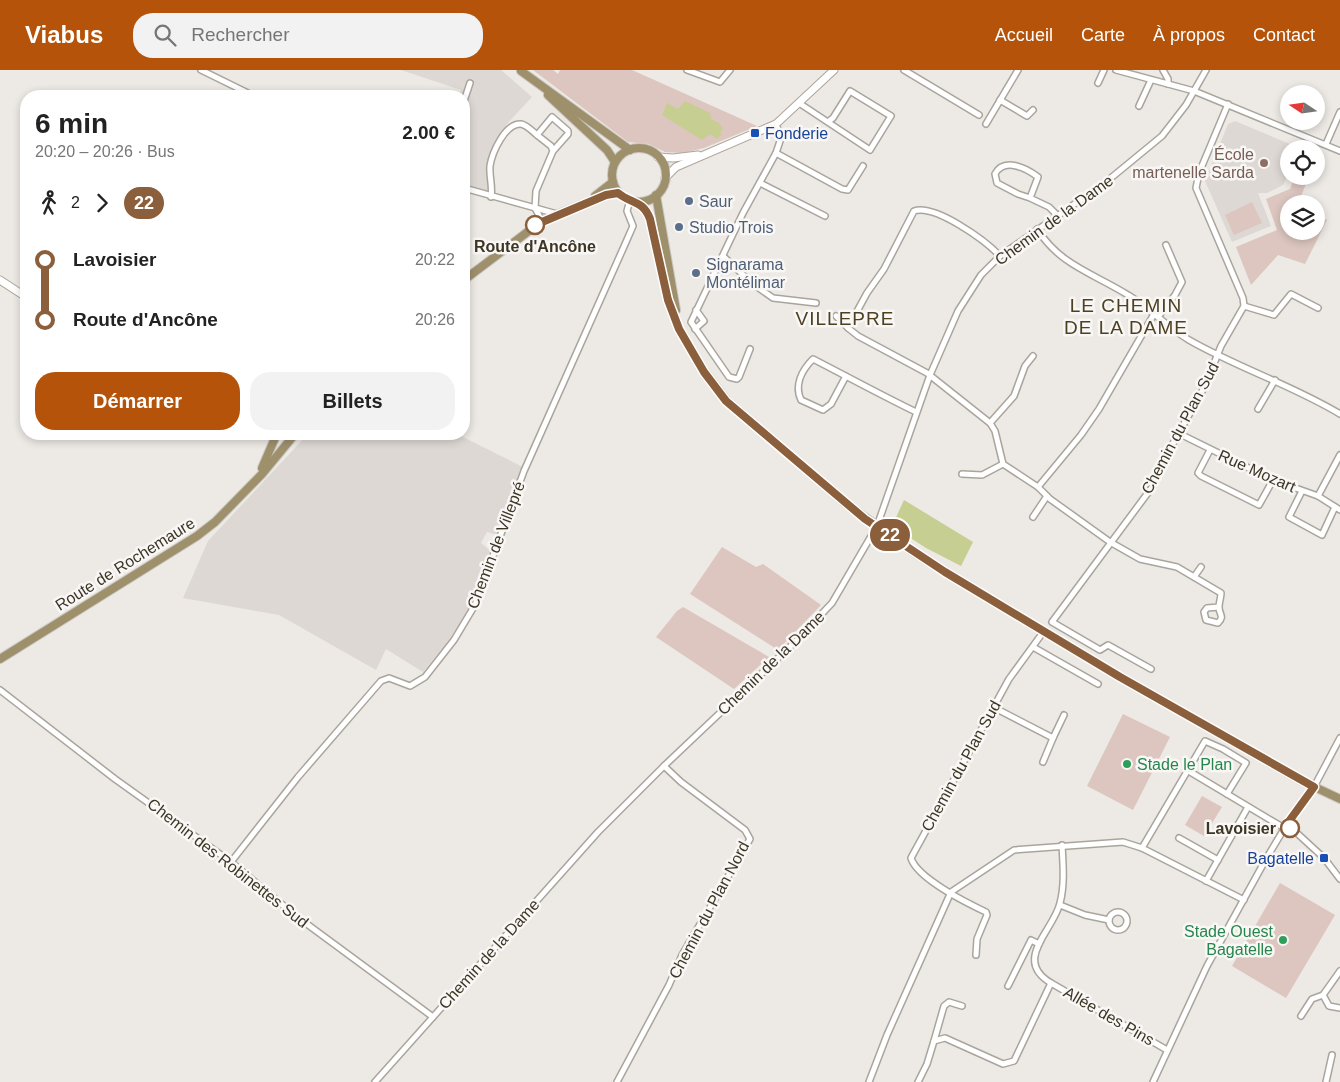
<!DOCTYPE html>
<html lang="fr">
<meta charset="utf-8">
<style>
body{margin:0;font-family:Arial,sans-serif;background:#f2f2f2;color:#222;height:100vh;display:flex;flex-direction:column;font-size:19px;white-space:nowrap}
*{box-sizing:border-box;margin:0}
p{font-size:16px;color:#767676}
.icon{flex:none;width:28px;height:28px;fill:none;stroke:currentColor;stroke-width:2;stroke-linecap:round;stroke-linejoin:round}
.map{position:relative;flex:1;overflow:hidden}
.side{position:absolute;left:20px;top:20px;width:450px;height:350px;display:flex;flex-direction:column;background:#fff;border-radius:20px;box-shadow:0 2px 8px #0003}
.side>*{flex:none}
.badge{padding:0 10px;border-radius:16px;font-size:18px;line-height:32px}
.needle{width:32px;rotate:283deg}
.buttons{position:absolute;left:1280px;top:15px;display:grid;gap:10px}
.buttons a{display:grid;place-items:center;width:45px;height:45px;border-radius:50%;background:#fff;box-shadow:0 2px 8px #0003;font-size:25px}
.map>.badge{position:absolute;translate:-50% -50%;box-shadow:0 0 0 2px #fff}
.legs{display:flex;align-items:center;gap:8px;height:55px;padding:0 15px;font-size:16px}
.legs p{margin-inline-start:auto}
.overview{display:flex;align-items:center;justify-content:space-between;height:85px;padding:0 15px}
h1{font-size:28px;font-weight:700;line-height:38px}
.button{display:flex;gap:10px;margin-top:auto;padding:10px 15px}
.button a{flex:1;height:58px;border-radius:20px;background:#b45309;color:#fff;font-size:20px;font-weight:700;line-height:58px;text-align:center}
.button a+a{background:#f2f2f2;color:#222}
ul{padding:0 15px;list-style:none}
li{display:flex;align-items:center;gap:18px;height:60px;font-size:19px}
li i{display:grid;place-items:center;width:8px;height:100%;margin:0 6px;background:currentColor}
li i::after{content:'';width:12px;height:12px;margin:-6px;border:4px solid;border-radius:50%;background:#fff}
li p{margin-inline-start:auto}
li:first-child i{background:linear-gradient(#0000 50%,currentColor 0)}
li:last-child i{background:linear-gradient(currentColor 50%,#0000 0)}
header{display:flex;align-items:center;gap:30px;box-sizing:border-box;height:70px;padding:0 25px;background:#b45309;color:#fff}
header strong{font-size:24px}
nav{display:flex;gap:28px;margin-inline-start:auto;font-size:18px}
.search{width:350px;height:45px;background:#f2f2f2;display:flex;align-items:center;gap:12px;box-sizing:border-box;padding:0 18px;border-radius:20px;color:#767676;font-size:19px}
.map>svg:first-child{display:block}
</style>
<header>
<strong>Viabus</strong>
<div class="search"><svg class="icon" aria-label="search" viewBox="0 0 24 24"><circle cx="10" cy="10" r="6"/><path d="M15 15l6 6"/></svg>Rechercher</div>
<nav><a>Accueil</a><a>Carte</a><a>À propos</a><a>Contact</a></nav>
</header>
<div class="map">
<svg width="1340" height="1012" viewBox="0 0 1340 1012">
<rect width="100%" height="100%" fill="#ede9e5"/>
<g fill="#ddd8d3">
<path d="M401 0H501L532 27 506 55 489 92 488 122 464 115V26H459L461 20Z"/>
<path d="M1235 51 1299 78 1289 79V103L1283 115 1267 123H1258L1271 156 1232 172 1205 111 1228 54Z"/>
<path d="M308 364H457L523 397 498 465 487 462 481 473 492 482 471 535 449 570 423 602 386 579 376 600 279 545 183 528 208 471Z"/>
</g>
<g fill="#dcc6bf">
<path d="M533 0H553L558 4 560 0H632L757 56 704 78 683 83 665 82 649 74 628 72Z"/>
<path d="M1295 106H1309L1298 134H1289V161H1316V146L1327 150 1305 194 1278 185 1251 215 1236 177 1277 160 1266 129 1290 119Z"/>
<path d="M1252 132 1262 153 1234 165 1225 145Z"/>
<path d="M722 477 756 497 763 494 821 535 778 580 690 524Z"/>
<path d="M683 537 769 587 734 619 656 567 677 541Z"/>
<path d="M1123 644 1170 667 1133 740 1087 716Z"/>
<path d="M1202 726 1222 737 1204 766 1185 755Z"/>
<path d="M1280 813 1335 845 1286 928 1232 896Z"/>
</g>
<g fill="#c7ce91">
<path d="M685 31 710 43 711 49 719 53 723 59 720 62 722 64 717 69 710 64 702 70 662 45 667 33 678 39Z"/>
<path d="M904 430 973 472 961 496 926 478 892 456Z"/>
</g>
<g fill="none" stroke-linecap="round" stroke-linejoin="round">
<g stroke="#aaa59c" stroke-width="8">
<g id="street">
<path d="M201 0 254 26"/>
<path d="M687 0 720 12 730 0"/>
<path d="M904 0 979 45"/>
<path d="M1116 0 1194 21 1340 81"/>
<path d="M1163 0 1168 9V14"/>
<path d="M1098 13 1104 0"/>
<path d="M1000 30 1027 46 1033 40"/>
<path d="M464 31 470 13"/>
<path d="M799 33 870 80 891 46 850 21 833 48 829 51"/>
<path d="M1139 36 1151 10"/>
<path d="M986 54 1018 0"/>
<path d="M1326 74 1340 42"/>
<path d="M776 83 842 119 848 120 863 96"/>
<path d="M760 113 825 146"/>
<path d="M464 118 557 144"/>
<path d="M491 127C493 117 489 106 490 96 492 83 505 53 521 54 527 55 532 61 537 65"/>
<path d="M1030 128 1018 124 997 113 995 104C1004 87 1026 98 1038 107L1030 128 1049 137 1057 145"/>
<path d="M542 151 535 138 536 121 553 81 568 64V61L552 47 537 65 551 76 553 81"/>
<path d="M1037 159C1061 196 1093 203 1128 225 1150 238 1167 257 1189 270 1238 298 1292 315 1340 344"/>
<path d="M1000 186C985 170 935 134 914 141L884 199 867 223 848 258 858 266 927 303 990 353 995 361 1003 394 1038 417 1050 429 1110 472 1140 489 1177 497 1221 523C1221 528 1219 532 1219 537 1219 545 1225 546 1218 553L1206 550 1204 542 1207 538 1219 537"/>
<path d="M724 187 753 214 773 228 816 233"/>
<path d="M1244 236 1274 245 1291 224 1318 238"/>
<path d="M836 246 848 258"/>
<path d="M1158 247 1175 225 1182 212 1166 175"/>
<path d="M695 259 704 251 696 240"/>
<path d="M750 279 739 307 737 309 729 307 691 252 743 143 776 83 781 68 776 54"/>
<path d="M846 306 831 334 823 340 801 330C794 315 802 300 813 289 848 307 881 325 916 342"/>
<path d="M1258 339 1275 310"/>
<path d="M990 353 1014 326 1025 296 1033 286"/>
<path d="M1178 363 1273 410 1318 426 1340 440"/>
<path d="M1210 380 1198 403 1201 406 1259 435 1273 410"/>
<path d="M962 404 982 405 1003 394"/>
<path d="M1038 417 1081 365 1099 339 1154 244"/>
<path d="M1302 421 1289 447 1322 465 1335 437"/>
<path d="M1318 426 1340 385"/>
<path d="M1033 447 1047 426"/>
<path d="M1194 507 1201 497"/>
<path d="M1033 577 1098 614"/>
<path d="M1151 599 1108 575 1100 580 1052 552 1153 416 1166 386 1205 316 1221 276 1244 236 1243 228 1196 118 1199 103 1228 34"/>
<path d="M0 620 115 709 231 792 296 846 433 947"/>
<path d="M993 637 1053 668 1043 692"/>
<path d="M1053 668 1064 645"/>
<path d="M1187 700 1284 758"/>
<path d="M1287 754 1324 788 1340 809"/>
<path d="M1179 768 1218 790"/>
<path d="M1142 778 1205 671 1223 679 1246 693 1227 724"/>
<path d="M231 792 298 707 381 611 389 608 410 616 425 607 454 570 475 535 524 401 626 172 633 156 627 141 630 130"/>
<path d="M1206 811 1248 737"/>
<path d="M1060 835 1085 845 1109 850"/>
<circle cx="1118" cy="851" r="9"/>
<path d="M976 885 977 869 987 845 986 842C967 833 917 808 911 788L1009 609 1044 561"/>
<path d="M1340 901 1323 925 1329 936 1340 938"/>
<path d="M1051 913 1167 980"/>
<path d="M1008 916 1031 870 1039 874"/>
<path d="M1301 946 1312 929 1323 925"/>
<path d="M934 971 944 936 949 932 962 936"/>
<path d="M375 1012 598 762 664 696 797 570 832 533 877 456 930 305 958 241 981 205 1000 186 1106 112 1162 66 1186 35 1206 0"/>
<path d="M617 1012 669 915 682 885 750 769 745 760 681 712 664 696"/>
<path d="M869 1012 887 965 951 822 1014 780 1123 772 1142 778 1244 830"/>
<path d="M918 1012 927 994 934 971 945 968 1003 994 1014 991 1051 913C1012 890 1054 860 1060 833 1065 814 1063 794 1062 775"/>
<path d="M1153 1012 1207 896 1266 789 1287 754 1314 717 1340 668"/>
<path d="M1326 1012 1332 985"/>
</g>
</g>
<g stroke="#ada598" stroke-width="9">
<g id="secondary">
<path d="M658 87 673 88 698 85"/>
<path d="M665 108 676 97 776 54 834 0"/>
<path d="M0 210 26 227"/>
</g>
</g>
<g stroke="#c9c7c2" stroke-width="10">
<g id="primary">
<path d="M521 1 630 80"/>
<path d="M548 25 607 80 615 92"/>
<circle cx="639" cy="105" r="27"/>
<path d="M656 125 676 240"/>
<path d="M595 126 613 112"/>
<path d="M638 132 647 142 650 149 668 230 679 259 704 301 727 331 845 433 915 483 996 533 1120 607 1304 712 1340 729"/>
<path d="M464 210 542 151 606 125 618 123"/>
<path d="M262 398 275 368"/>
<path d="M0 589 197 466 215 452 262 404 295 364"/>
</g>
</g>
<use href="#street" stroke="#fff" stroke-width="5"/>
<use href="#secondary" stroke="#fff" stroke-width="7"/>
<use href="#primary" stroke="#9f906c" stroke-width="8"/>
</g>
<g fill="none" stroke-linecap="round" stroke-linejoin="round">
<g stroke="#fff" stroke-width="11">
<path id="line-1" d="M535 155 606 125 618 123C631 134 643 130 650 149L668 230 679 259 704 302 726 331 786 382 865 449 945 502 1120 607 1314 717 1287 754 1290 758"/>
</g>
<use href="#line-1" stroke="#8b5e3c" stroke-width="8"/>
</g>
<g fill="#1a4fb4" stroke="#f9f7f5" stroke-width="2">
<rect x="750" y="58" width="10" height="10" rx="2.5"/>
<rect x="1319" y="783" width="10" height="10" rx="2.5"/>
</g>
<circle fill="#8d6e63" stroke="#f9f7f5" stroke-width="2" cx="1264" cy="93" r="5"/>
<g fill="#5c6f8a" stroke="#f9f7f5" stroke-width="2">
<circle cx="689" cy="131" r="5"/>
<circle cx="679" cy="157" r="5"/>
<circle cx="696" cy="203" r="5"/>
</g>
<g fill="#fff" stroke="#8b5e3c" stroke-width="2.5">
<circle cx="535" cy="155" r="9"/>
<circle cx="1290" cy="758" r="9"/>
</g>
<g fill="#2e9e5b" stroke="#f9f7f5" stroke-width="2">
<circle cx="1127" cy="694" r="5"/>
<circle cx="1283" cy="870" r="5"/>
</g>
<g text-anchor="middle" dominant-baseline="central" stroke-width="5" stroke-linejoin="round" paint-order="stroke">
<g font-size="16" fill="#164399" stroke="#f9f7f5" text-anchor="start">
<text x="765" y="63">Fonderie</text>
<text x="1314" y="788" text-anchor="end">Bagatelle</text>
</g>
<g font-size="16" fill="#785e54" stroke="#f9f7f5" text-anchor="end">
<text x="1254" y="84">École<tspan x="1254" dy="18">martenelle Sarda</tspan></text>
</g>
<g font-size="16" fill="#4e5e75" stroke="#f9f7f5" text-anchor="start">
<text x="699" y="131">Saur</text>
<text x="689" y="157">Studio Trois</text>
<text x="706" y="194">Signarama<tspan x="706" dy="18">Montélimar</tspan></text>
</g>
<g font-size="16" fill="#3d3625" stroke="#f9f7f5">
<text transform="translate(1054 150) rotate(-36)">Chemin de la Dame</text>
<text transform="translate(1180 358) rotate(-62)">Chemin du Plan Sud</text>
<text transform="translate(1257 401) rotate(24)">Rue Mozart</text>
<text transform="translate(496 475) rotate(-69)">Chemin de Villepré</text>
<text transform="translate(125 494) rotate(-32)">Route de Rochemaure</text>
<text transform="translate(771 593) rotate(-44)">Chemin de la Dame</text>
<text transform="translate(961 696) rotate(-61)">Chemin du Plan Sud</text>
<text transform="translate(228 793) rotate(38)">Chemin des Robinettes Sud</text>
<text transform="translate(709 840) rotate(-62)">Chemin du Plan Nord</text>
<text transform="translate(489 884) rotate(-48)">Chemin de la Dame</text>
<text transform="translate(1109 946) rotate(30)">Allée des Pins</text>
</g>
<g font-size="16" font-weight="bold" fill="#3d3625" stroke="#f9f7f5">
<text x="535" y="176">Route d'Ancône</text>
<text x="1276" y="758" text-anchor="end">Lavoisier</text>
</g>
<g font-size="16" fill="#27864d" stroke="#f9f7f5" text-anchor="start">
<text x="1137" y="694">Stade le Plan</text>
<text x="1273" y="861" text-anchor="end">Stade Ouest<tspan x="1273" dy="18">Bagatelle</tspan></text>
</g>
<g font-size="19" letter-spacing="1" fill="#4e4122" stroke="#f9f7f5">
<text x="1126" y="235">LE CHEMIN<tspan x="1126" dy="22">DE LA DAME</tspan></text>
<text x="845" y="248">VILLEPRE</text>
</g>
</g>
</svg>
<div class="buttons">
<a><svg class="needle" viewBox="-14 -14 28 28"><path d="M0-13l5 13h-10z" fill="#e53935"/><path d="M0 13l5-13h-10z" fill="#767676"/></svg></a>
<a><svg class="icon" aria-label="locate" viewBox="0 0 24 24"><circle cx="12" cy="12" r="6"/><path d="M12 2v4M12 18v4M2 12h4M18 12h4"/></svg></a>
<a><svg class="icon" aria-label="layers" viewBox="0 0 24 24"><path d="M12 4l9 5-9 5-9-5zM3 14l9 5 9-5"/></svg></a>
</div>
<b class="badge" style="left:890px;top:465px;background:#8b5e3c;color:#fff">22</b>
<section class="side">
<div class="overview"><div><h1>6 min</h1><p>20:20 – 20:26 · Bus</p></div><b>2.00 €</b></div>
<div class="legs"><svg class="icon" aria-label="walk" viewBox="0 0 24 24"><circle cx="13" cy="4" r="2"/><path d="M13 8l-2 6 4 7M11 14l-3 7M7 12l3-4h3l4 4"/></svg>2<svg class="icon" aria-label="forward" viewBox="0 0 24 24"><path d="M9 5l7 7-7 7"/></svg><b class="badge" style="background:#8b5e3c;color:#fff">22</b></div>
<ul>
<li><i style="color:#8b5e3c"></i><b>Lavoisier</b><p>20:22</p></li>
<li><i style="color:#8b5e3c"></i><b>Route d'Ancône</b><p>20:26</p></li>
</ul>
<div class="button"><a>Démarrer</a><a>Billets</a></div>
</section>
</div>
